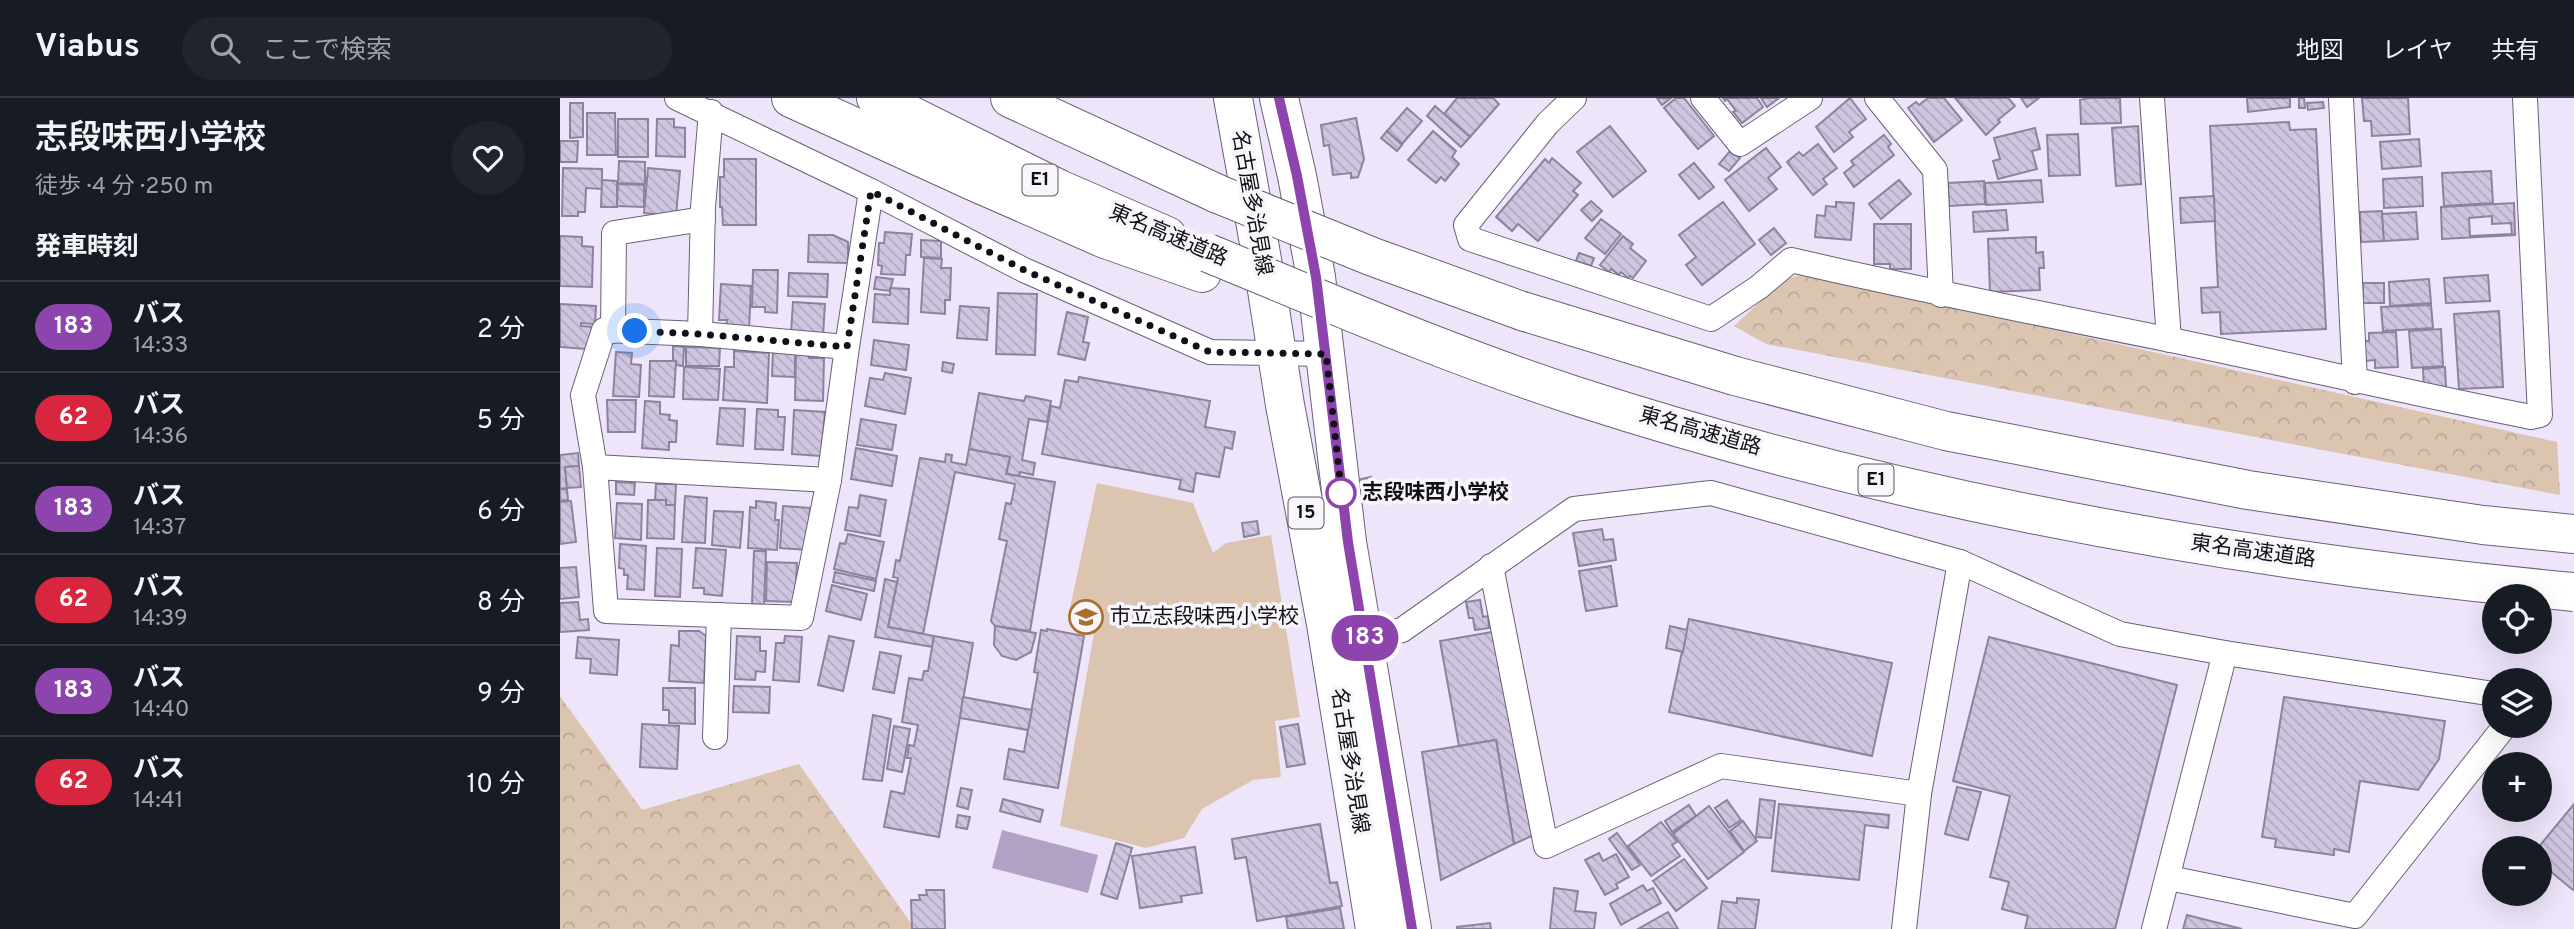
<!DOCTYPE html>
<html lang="ja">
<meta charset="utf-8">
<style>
body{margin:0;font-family:Overpass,"Noto Sans JP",sans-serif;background:#20242c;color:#f1f3f6;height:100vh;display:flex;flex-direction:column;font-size:26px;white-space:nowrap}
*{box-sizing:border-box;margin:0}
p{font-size:23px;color:#9ea1a6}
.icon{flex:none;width:38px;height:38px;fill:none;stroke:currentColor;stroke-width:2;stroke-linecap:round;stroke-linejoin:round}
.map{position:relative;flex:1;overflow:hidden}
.details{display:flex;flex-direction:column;background:#171b24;width:560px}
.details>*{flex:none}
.badge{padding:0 14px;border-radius:23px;font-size:24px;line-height:46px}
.controls{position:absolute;left:1922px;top:486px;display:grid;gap:14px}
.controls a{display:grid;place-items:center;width:70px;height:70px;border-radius:50%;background:#171b24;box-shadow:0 7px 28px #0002;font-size:35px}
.you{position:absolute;width:35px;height:35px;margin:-18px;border:5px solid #fff;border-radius:50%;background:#1a73e8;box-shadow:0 0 0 10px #1a73e833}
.map>.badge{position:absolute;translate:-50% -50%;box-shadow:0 0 0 4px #fff}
h2{padding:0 35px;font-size:26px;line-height:63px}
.round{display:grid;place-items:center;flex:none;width:74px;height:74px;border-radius:37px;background:#20242c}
.summary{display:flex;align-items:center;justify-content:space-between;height:119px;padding:0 35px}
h1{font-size:33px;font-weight:600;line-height:52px}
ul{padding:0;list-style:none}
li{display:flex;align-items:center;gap:21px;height:91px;padding:0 35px;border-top:2px solid #363941}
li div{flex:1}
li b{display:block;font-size:26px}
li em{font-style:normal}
li .badge{min-width:77px;font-weight:700;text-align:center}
header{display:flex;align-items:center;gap:42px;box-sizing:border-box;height:98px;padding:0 35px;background:#171b24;border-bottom:2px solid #363941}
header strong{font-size:33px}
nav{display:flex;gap:38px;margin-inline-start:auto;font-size:24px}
.search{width:490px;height:63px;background:#20242c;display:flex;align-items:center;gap:18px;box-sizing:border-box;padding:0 24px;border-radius:38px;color:#9ea1a6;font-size:26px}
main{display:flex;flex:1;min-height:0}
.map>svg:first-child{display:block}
</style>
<header>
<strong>Viabus</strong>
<div class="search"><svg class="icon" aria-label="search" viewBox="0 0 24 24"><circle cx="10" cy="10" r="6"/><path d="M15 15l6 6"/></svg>ここで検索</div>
<nav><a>地図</a><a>レイヤ</a><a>共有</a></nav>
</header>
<main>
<section class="details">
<div class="summary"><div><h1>志段味西小学校</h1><p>徒歩 · 4 分 · 250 m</p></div><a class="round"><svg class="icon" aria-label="heart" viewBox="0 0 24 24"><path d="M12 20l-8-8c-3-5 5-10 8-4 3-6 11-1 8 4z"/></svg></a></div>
<h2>発車時刻</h2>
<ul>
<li><span class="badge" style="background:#8e44ad;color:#fff">183</span><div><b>バス</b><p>14:33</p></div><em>2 分</em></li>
<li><span class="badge" style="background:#d7263d;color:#fff">62</span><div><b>バス</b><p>14:36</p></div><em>5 分</em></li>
<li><span class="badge" style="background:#8e44ad;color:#fff">183</span><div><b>バス</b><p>14:37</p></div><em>6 分</em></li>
<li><span class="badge" style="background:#d7263d;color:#fff">62</span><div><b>バス</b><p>14:39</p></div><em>8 分</em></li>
<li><span class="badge" style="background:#8e44ad;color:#fff">183</span><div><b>バス</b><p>14:40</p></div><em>9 分</em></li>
<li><span class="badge" style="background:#d7263d;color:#fff">62</span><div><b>バス</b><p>14:41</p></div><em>10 分</em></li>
</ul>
</section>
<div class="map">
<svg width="2014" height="831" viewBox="0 0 2014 831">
<defs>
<pattern id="forest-crowns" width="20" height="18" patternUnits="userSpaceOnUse" patternTransform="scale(1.75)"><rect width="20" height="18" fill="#dbc5b0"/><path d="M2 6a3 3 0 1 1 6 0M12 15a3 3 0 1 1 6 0" fill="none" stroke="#bba897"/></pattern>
<pattern id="building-back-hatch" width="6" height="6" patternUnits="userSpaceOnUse" patternTransform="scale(1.75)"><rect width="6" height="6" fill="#d0c5e0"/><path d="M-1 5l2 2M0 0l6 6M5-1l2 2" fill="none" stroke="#b2a8bf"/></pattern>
</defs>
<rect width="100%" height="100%" fill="#eee5fb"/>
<path fill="#dbc5b0" d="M537 385 633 405 653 455 666 445 711 437 740 619 715 623 721 679 693 682 642 711 624 740 586 750 500 728 536 524 508 519Z"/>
<g fill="url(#forest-crowns)">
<path d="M1243 176 1997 344 2000 397 1206 246 1174 228 1222 183Z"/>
<path d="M0 598 82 712 239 666 355 831H0Z"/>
</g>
<path fill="#b0a1c5" d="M442 732 538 757 528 795 432 770Z"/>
<g fill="url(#building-back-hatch)" stroke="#8d839c" stroke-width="2" fill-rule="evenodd">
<path d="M897 0H933L939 6 910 39 884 16Z"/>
<path d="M1097 0H1111L1102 7Z"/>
<path d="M1116 0H1124L1154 38 1138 51 1104 10Z"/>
<path d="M1163 0H1197L1203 9 1182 25 1173 14 1176 13 1167 1 1165 3Z"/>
<path d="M1201 0H1219L1207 9Z"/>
<path d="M1290 0 1306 21 1289 34 1293 39 1274 54 1256 29Z"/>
<path d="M1368 0H1384L1402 22 1374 44 1348 10 1356 4 1359 7Z"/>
<path d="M1395 0H1448L1455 8 1438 22 1440 24 1426 37Z"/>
<path d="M1461 0H1479L1467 9Z"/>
<path d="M1529 0H1560L1561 25 1521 26 1520 2Z"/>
<path d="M1687 0H1730V9L1688 14Z"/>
<path d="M1739 0H1744L1745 10H1739Z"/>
<path d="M1802 0H1848L1850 36 1812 38 1811 23H1804Z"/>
<path d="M1763 4 1764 10 1748 12 1747 5Z"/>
<path d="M10 5H23V39L10 40Z"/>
<path d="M875 8 910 39 901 49 867 18Z"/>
<path d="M847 10 862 23 842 46 827 33Z"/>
<path d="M27 15H55L56 57H27Z"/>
<path d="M796 20 804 61 798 79 791 80V75L773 77 769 47 764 48 761 27Z"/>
<rect x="58" y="21" width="30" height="38"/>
<path d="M97 21H114V29L125 30V59L96 58Z"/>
<path d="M1729 24 1730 32 1756 31 1766 231 1661 236 1660 214 1642 215 1641 190 1658 189 1650 28Z"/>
<path d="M1050 28 1086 73 1053 99 1017 54Z"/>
<path d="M1578 28 1581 86 1556 88 1552 30Z"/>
<path d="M1475 30 1480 51 1472 53 1477 71 1438 81 1433 63 1440 61 1434 40Z"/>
<path d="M827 33 842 47 837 53 821 40Z"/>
<path d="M873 33 896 53 892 59 899 66 885 83 881 79 876 85 848 62Z"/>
<path d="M1518 36 1520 77 1489 78 1487 37Z"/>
<path d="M1324 37 1331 46 1328 49 1334 57 1294 89 1284 75 1294 67 1291 63Z"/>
<path d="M1859 41 1861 68 1822 71 1820 44Z"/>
<path d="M0 43H18L17 64H0Z"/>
<path d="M1258 46 1277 70 1263 81 1267 86 1253 97 1227 64 1239 54 1243 58Z"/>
<path d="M1206 50 1221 69 1208 80 1217 91 1189 113 1165 82Z"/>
<path d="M1170 53 1180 60 1169 73 1159 66Z"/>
<path d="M992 60 1021 85 1013 93 1018 97 978 143 958 126 952 133 936 119 985 61 989 65Z"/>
<path d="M164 61H196V127H163L162 109H160V79H164Z"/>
<path d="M59 63 85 64V86L58 85Z"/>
<path d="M1134 65 1154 89 1139 101 1119 77Z"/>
<path d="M3 70 42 71V91L26 90 25 114H18V118H2Z"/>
<path d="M88 70 120 73 116 118 84 115Z"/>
<path d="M1931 73 1933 105 1884 108 1882 75Z"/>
<path d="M1862 79 1863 108 1824 110 1823 81Z"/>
<path d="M42 82 57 83V109H41Z"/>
<path d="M1339 82 1351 96 1321 121 1309 106Z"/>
<path d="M1481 82 1483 104 1426 107 1425 85Z"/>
<path d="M1424 83 1425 106 1389 108 1388 85Z"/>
<path d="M58 86 84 87V109L57 108Z"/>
<path d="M1654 98 1655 123 1621 125 1620 100Z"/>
<path d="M1031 103 1042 113 1032 123 1021 112Z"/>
<path d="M1163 104 1195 146 1142 187 1126 167 1136 159 1119 137Z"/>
<path d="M1276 104 1294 105 1291 142 1255 139 1257 117 1265 118 1266 108 1276 109Z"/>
<path d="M1954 105 1955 137 1882 141 1881 109ZM1932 118V126L1951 125 1952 136 1910 138 1909 120Z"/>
<path d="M1446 112 1448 132 1414 134 1413 114Z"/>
<path d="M1822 113 1824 143 1801 144 1800 114Z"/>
<path d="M1856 114 1858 141 1824 143 1822 116Z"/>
<path d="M1041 121 1061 136 1045 156 1025 140Z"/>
<path d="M1314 126H1351V171H1330V166H1314Z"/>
<path d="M1214 130 1226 145 1211 157 1199 142Z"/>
<path d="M325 134 352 136 350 157H346L345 177 321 176 322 168 318 167 319 145H324Z"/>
<path d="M249 137H273L288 144V165L248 164Z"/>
<path d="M0 138 22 139V148L33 149 32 189 0 188Z"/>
<path d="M1063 138 1073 146 1070 150 1086 163 1073 180 1070 178 1068 180 1061 174 1059 177 1051 171 1049 174 1040 167Z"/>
<path d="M1476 139V155L1483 154 1484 170H1479L1480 192 1430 194 1428 141Z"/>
<path d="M361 142 381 143V160L361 159Z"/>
<path d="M1019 155 1034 160 1031 168 1016 163Z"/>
<path d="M364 160 382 161 381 170H391L390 202H385V216L361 214Z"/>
<path d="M193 172H218L217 215 205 214V209H192Z"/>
<path d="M229 175 268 176 267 199 228 198Z"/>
<path d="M1928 177 1930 203 1886 205 1884 180Z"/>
<path d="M316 179 333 181 330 193 314 191Z"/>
<path d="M1869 181 1871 205 1830 208 1829 184Z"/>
<rect x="1803" y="185" width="21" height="20"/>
<path d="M161 186 191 188 189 232 166 230 167 222H159Z"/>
<path d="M330 190 349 191 348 226 313 224 315 196 330 197Z"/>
<path d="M438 195 477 196 475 257 436 256Z"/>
<path d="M233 204 265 206 263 237 231 235Z"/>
<path d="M0 206 36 208 35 226 21 225V228L35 229 26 251 0 249Z"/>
<path d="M1871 207 1873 230 1823 233 1821 209Z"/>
<path d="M400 208 429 210 427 242 397 240Z"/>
<path d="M1939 213 1943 289 1899 291 1894 216Z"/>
<path d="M507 214 528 219 523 244 529 245 525 262 498 256Z"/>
<path d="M1881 231 1883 268 1852 270 1849 233Z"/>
<path d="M1836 234 1838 269 1815 270V262L1805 263V243H1809V235Z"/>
<path d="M314 242 349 247 346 272 311 267Z"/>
<path d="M113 248 124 249 123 268 115 267 116 263H113Z"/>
<path d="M126 249 160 250 159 268H126Z"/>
<path d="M174 253 209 255 207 305 163 302 165 269H174Z"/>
<path d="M213 253H235V279L212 278Z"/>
<path d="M236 253H249V260H264L263 303 235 302Z"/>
<path d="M56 254 72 255 71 266 81 267 79 299 53 298Z"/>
<path d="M90 263H116L114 299 89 298Z"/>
<path d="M383 264 394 266 392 275 382 273Z"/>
<path d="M124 269 160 271 158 302 123 301Z"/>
<path d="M1885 269 1886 289 1864 290 1863 271Z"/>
<path d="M325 275 351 280 345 316 305 308 310 280 323 282Z"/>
<path d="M519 279 650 303 645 329 675 334 672 351 665 349 659 379 636 375 633 394 619 391 621 382 482 356 491 308 500 310 505 282 518 284Z"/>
<path d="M419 295 464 303 466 298 491 303 487 324 469 321 462 362 475 365 473 377 460 374 459 378 446 376 450 359 409 351Z"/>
<path d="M47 302H76L75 334H48Z"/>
<path d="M85 303 100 304V316L110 317 109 322 117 323 116 344H109V352L82 350Z"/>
<path d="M160 310 185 311 183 348 157 346Z"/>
<path d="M197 311 218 312V319H225L223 352 195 351Z"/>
<path d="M234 312 265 314 261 358 232 356Z"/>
<path d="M301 321 336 327 332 352 297 347Z"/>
<path d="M296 350 337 358 332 388 291 381Z"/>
<path d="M409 351 450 359 446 376 495 384 470 533 435 528 431 523 447 443 439 441 446 405 451 406 455 386 395 374 363 536 328 529 338 480 333 479 336 462 340 463 360 360 385 364 386 356 392 357 391 364 406 367Z"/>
<path d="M18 355 19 368 5 369 7 390 0 391V357Z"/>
<path d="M19 368 21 389 7 390 5 369Z"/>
<path d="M811 379 814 402 804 403 801 381Z"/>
<path d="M56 384 75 385 74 397 56 396Z"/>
<path d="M96 386H116L115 407H106V402H95Z"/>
<path d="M0 391H7L8 402 0 403Z"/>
<path d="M300 397 326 402 320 438 285 432 289 409 298 410Z"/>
<path d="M125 398 147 400 145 445 122 444Z"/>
<path d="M88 402H106V407H115L114 441 87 440Z"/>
<path d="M11 403 16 444 0 446V404Z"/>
<path d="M196 403 216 405 215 422H219L217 452 188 450 190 409 196 410Z"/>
<path d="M57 405 82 406 81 442 55 440Z"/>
<path d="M223 408 250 410 247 452 220 450Z"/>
<path d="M154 413 183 414 180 450 152 447Z"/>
<path d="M697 423 699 436 684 439 682 425Z"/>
<path d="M1042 431 1044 442 1053 441 1056 462 1019 468 1013 435Z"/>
<path d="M288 436 324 444 316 481 274 471 280 445 285 446Z"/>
<path d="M60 446 86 448 84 492 67 491 68 477H64V471L59 470Z"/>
<path d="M97 450 122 451 120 499 95 498Z"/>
<path d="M136 450 166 452 162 498 144 496V490H133Z"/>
<path d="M194 453H206L204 507 192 506Z"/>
<path d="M207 464 237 465 235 504 206 503Z"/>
<path d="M1051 468 1057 508 1026 513 1019 473Z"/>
<path d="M16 469 19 499 0 501V470Z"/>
<path d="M275 474 316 483 314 493 273 484Z"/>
<path d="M325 481 337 484 328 529 374 538 373 549 315 539Z"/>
<path d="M272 487 307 496 301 522 266 513Z"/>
<path d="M920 502 923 519 928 518 929 530 915 532 913 520H909L906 504Z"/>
<path d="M18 504 20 522 28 521 29 532 0 534V505Z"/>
<path d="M1129 521 1332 565 1312 658 1109 614Z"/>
<path d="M435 528 476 535 471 554 456 562 442 558 434 547Z"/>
<path d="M1110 528 1127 532 1123 554 1106 550Z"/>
<path d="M487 531 524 538 498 690 444 681 449 651 464 654 478 575 474 574 481 532 487 533Z"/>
<path d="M119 533H139L146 538 144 585 109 583 111 547 119 548Z"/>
<path d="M938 533 974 737 954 746 936 642 899 648 880 543Z"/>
<path d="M177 538 200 539V553H206L205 574 196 573 195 582 175 581Z"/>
<path d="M225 538 242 539 239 584 213 582 216 545H224Z"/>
<path d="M269 538 294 543 283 593 258 587Z"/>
<path d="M374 538 413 545 379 739 324 729 331 693 344 696 351 660H347L349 647 354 648 358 627 342 624 349 580 362 582 364 573H368Z"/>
<path d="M18 539 59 542 57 577 30 575 31 561 16 560Z"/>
<path d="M1429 539 1617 587 1555 831H1465L1468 818 1442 811 1449 784 1430 779 1450 698 1393 683Z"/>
<path d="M320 554 341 558 334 595 313 591Z"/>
<path d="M174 588 210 589 209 615 173 614Z"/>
<path d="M103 590H135V626L109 625V612H103Z"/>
<path d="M403 599 472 612 468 632 400 620Z"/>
<path d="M1724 599 1885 623 1879 661 1858 692 1800 683 1789 754 1774 751V757L1715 749 1716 741 1702 739Z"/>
<path d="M313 617 331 621 322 683 303 681Z"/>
<path d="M82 626 119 628 117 671 80 669Z"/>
<path d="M738 626 745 666 727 669 720 629Z"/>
<path d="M334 628 350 631 342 674 327 671Z"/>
<path d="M936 642 954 746 881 782 862 654Z"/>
<path d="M1397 689 1421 694 1408 742 1385 736Z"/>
<path d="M401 690 412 692 408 711 397 708Z"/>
<path d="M443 701 483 712 480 724 440 713Z"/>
<path d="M1200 701 1215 703 1211 740 1196 739Z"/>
<path d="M1167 702 1181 722 1169 730 1155 710Z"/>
<path d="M1219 706 1329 717 1328 730 1305 727 1299 782 1212 773Z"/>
<path d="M2014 706V791L2013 792 1979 764V751H1977Z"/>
<path d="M1129 707 1136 718 1112 734 1105 723Z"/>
<path d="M1149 708 1184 754 1148 781 1113 736Z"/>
<path d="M398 717 410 719 407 731 396 729Z"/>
<path d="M1183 723 1197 743 1184 753 1170 733Z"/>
<path d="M1101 724 1117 744 1112 747 1120 758 1091 778 1068 748Z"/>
<path d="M760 726 770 785 777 784 782 808 697 823 686 759 675 761 672 741Z"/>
<path d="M1057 735 1080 767 1072 772 1049 741Z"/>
<path d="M556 745 572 750 557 801 541 796Z"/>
<path d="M635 749 642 795 621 798 622 804 580 810 572 758Z"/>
<path d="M1039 755 1043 763 1056 756 1069 779 1056 786 1058 790 1045 797 1025 762Z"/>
<path d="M1124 761 1147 790 1116 813 1093 783Z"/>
<path d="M1083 787 1087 793 1093 790 1101 805 1061 827 1050 806Z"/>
<path d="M994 790 1018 793 1015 813 1036 815 1034 831H990Z"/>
<path d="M366 792H384L385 831H352L351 802H360L359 797H367Z"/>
<path d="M1177 800 1199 802 1195 831H1158L1162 803 1177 805Z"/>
<path d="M780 810 784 831H728L726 819Z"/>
<path d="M1108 814 1118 831H1078Z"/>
<path d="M1627 817 1682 831H1623Z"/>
<path d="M930 825 931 831H897V829Z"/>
</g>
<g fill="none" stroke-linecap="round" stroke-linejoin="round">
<g stroke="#6a6078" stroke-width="26">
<g id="street">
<path d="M117 0 311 93 464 172 650 254 766 256"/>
<path d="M1014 0 988 25 906 127 910 141 1151 221 1199 189 1231 162C1356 191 1481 216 1606 241 1728 266 1849 295 1971 319L1980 317 1965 0"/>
<path d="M1143 0 1180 46 1250 0"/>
<path d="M1317 0 1375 72 1381 197"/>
<path d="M1592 0 1609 242"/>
<path d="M1781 0 1795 284"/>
<path d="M53 233 54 135 143 121"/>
<path d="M140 236 143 109 151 14"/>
<path d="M287 249 269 382 241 520 46 513 35 369 23 297 44 232 140 236 287 249 311 93"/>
<path d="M35 369 269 382"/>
<path d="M931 468 986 748 1161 668 1359 696"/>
<path d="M805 540 842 532 1014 411 1151 395 1400 464 1560 536 1665 555 1934 596"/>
<path d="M155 639 159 517"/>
<path d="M1609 780 1795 818 1945 628"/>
<path d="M1344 831 1359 696 1400 464"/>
<path d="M1594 831 1665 555"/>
</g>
</g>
<g stroke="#6a6078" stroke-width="40">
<g id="primary">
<path d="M673 0 704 173 725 307 766 526 815 831"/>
<path d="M719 0 737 78 756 179 787 444 852 831"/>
</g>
</g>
<g stroke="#6a6078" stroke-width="40">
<g id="highway">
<path d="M231 0 415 84 545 141 642 175"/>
<path d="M316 0 499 91 607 138"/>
<path d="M450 0 658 96"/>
<path d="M962 213 1175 278 1386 333 1688 392 1923 427 2014 436"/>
</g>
</g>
<use href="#street" stroke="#fff" stroke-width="24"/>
<use href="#primary" stroke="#fff" stroke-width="38"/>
<use href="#highway" stroke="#fff" stroke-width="38"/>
<g stroke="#6a6078" stroke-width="40" stroke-linecap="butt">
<g id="highway-bridge">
<path d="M658 96 813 159 962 213"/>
<path d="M648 155C770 205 892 258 1019 299 1341 403 1677 463 2014 494"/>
</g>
</g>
<use href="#highway-bridge" stroke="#fff" stroke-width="38"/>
</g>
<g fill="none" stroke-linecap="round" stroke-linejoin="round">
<g stroke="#fff" stroke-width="16">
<path id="line" d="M719 0 737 78 756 179 788 444 852 831"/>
</g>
<use href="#line" stroke="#8e44ad" stroke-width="10"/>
<path stroke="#130f18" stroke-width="7" stroke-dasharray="0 12.6" d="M75 233 140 236 287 249 311 93 464 172 650 254 766 256 782 399 781 395"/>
</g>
<defs>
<g id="school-ring" transform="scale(1.75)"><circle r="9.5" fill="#f8f6fb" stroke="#a86f2d" stroke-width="1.5"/><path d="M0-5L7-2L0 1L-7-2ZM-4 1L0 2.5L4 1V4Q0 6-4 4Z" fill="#a86f2d"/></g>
</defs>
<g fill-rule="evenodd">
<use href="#school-ring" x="526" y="519"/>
</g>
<circle fill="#fff" stroke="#8e44ad" stroke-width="3.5" cx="781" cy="395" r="14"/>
<g text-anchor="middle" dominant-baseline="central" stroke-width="7" stroke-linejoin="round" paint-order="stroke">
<g fill="#f8f6fb" stroke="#58545c" stroke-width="2">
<rect x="462.5" y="66.5" width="35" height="31" rx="5"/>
<rect x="1298.5" y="366.5" width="35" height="31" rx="5"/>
<rect x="728.5" y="399.5" width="35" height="31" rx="5"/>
</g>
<g font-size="19" font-weight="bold" fill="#130f18">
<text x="480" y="82">E1</text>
<text x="1316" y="382">E1</text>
<text x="746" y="415">15</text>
</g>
<g font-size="21" fill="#130f18" stroke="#f8f6fb">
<text transform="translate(691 105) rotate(80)">名古屋多治見線</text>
<text transform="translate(608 138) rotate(23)">東名高速道路</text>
<text transform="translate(1140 334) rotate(16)">東名高速道路</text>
<text transform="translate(1693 454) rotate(8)">東名高速道路</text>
<text transform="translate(789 663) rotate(81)">名古屋多治見線</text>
</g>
<g font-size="21" font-weight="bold" fill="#130f18" stroke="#f8f6fb" text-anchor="start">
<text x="802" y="395">志段味西小学校</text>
</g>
<g font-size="21" fill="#130f18" stroke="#f8f6fb" text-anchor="start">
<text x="550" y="519">市立志段味西小学校</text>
</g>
</g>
</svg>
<div class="controls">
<a><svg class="icon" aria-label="locate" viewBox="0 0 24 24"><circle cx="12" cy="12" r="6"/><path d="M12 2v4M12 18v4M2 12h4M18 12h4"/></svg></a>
<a><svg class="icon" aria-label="layers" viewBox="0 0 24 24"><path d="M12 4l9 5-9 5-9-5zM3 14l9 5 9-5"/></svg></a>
<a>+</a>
<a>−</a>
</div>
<div class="you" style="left:75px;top:233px"></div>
<b class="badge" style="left:805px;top:540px;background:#8e44ad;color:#fff">183</b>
</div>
</main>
